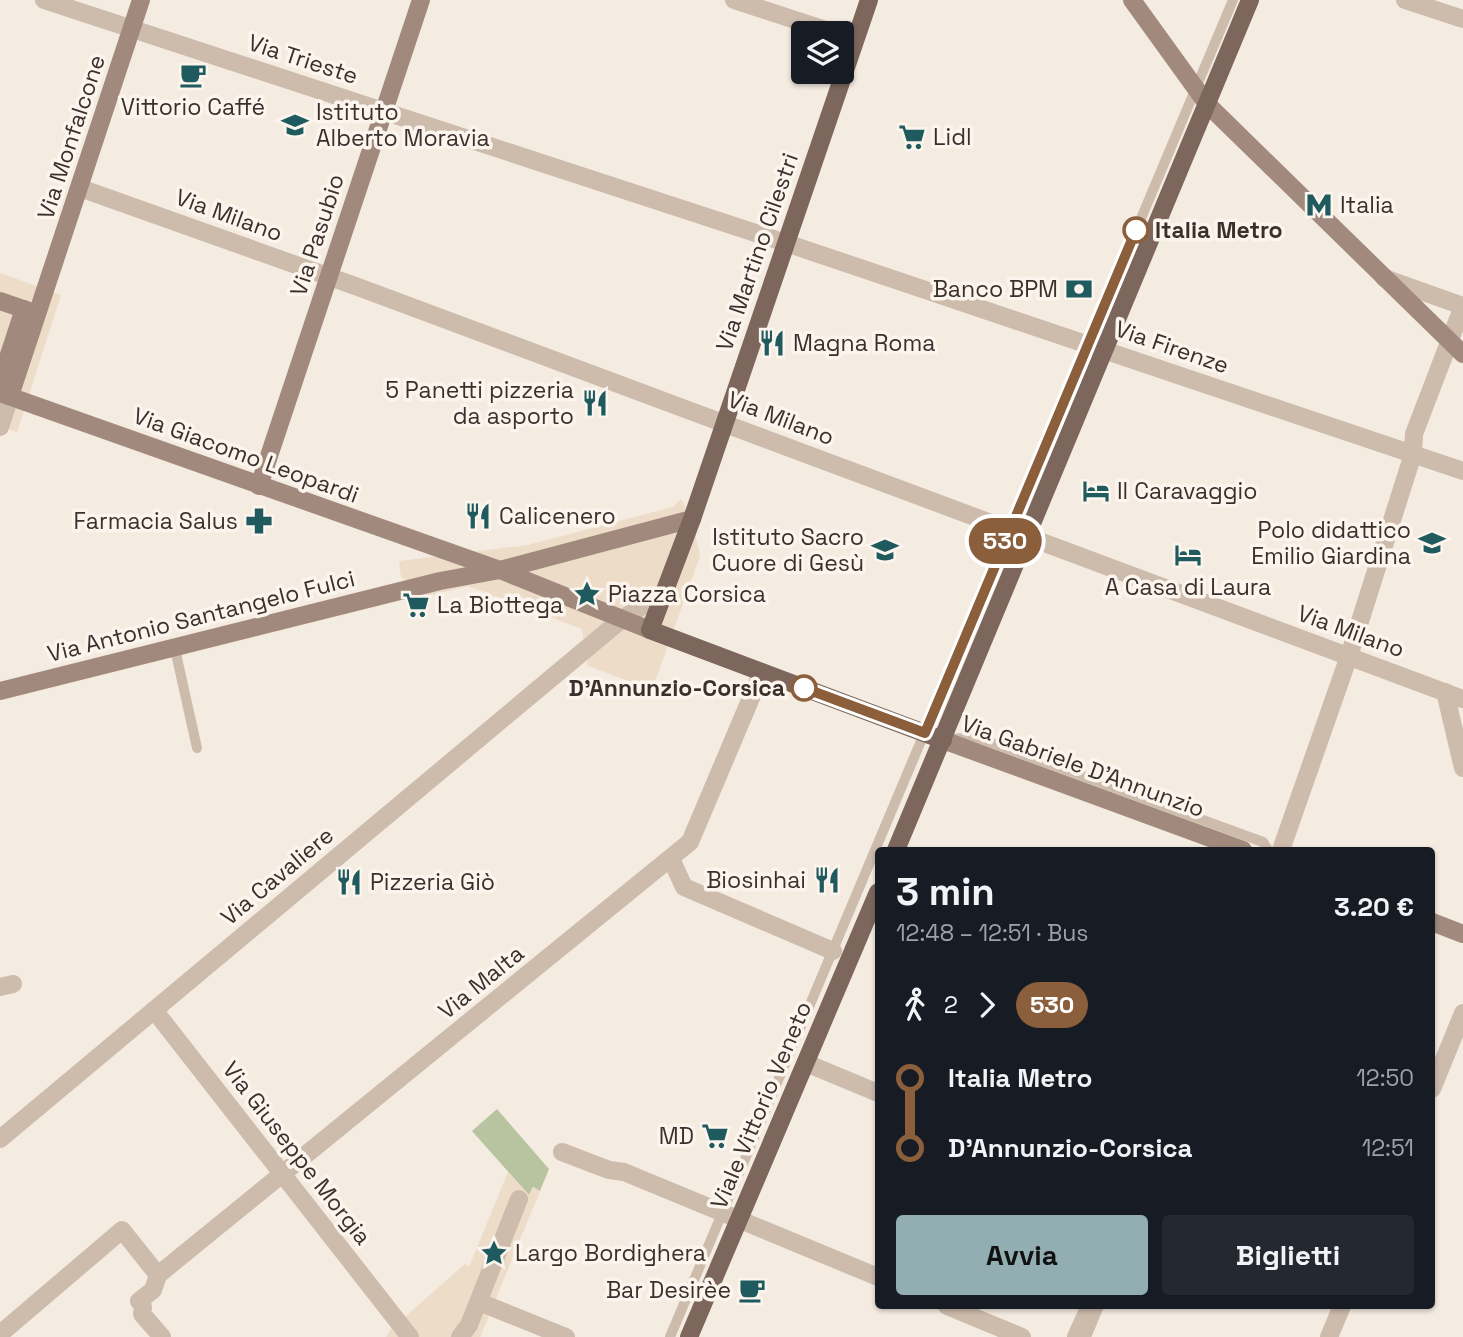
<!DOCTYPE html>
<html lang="it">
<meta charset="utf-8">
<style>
body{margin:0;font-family:"Space Grotesk",sans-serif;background:#242831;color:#f1f3f6;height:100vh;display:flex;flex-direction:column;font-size:26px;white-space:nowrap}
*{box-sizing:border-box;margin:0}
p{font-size:23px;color:#9ea1a6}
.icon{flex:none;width:38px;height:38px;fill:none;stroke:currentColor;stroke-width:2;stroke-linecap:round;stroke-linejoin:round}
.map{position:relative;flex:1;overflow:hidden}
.side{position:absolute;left:875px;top:847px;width:560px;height:462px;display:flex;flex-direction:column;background:#171b24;border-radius:7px;box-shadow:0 2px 5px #0004}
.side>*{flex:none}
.badge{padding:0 14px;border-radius:23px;font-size:24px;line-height:46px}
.tools{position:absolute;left:791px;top:21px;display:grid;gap:14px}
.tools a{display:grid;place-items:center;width:63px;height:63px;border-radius:7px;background:#171b24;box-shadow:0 2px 5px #0004;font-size:35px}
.map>.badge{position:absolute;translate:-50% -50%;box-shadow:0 0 0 4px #fff}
.legs{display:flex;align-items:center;gap:10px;height:77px;padding:0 21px;font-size:23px}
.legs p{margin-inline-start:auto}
.overview{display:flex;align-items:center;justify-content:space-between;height:119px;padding:0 21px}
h1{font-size:38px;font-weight:700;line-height:52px}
.primary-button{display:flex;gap:14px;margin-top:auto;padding:14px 21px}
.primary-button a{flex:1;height:80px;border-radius:7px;background:#92aeb2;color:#111;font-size:28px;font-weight:700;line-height:80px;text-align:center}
.primary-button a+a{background:#242831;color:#f1f3f6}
ul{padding:0 21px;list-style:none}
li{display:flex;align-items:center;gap:24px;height:70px;font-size:26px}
li i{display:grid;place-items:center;width:10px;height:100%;margin:0 9px;background:currentColor}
li i::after{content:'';width:18px;height:18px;margin:-9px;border:5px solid;border-radius:50%;background:#171b24}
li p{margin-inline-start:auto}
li:first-child i{background:linear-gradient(#0000 50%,currentColor 0)}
li:last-child i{background:linear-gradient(currentColor 50%,#0000 0)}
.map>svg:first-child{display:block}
</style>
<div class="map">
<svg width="1463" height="1337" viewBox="0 0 1463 1337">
<rect width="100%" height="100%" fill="#f4ebe1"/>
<path fill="#b8c4a0" d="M497 1109 549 1169 540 1191 533 1187 529 1195 472 1131Z"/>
<g fill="#ecdcc8">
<path d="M0 273 61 295 17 432 0 426Z"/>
<path d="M681 499 692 519 700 556 652 690 588 666 582 629 468 586 428 596 401 577 399 561 528 545 673 507Z"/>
<path d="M508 1172 529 1195 533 1187 540 1191 480 1337H386L390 1330 465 1264 469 1267Z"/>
</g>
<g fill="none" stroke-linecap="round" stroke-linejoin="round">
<g stroke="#cdbbac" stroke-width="10">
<path d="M175 649 197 748"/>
<path d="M952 739 976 737 1263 842 1268 850"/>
<path d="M670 1337 1233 0"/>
<path d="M1086 1337 1099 1306"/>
</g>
<g stroke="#cdbbac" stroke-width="18">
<path d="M44 0 786 243 1463 471"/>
<path d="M734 0 835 33"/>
<path d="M1405 0 1463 19"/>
<path d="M80 188 358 287 1463 699"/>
<path d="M1384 278 1463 306"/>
<path d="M0 427 10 396"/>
<path d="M1445 692 1463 768"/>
<path d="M1281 850 1349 656 1413 454 1414 434 1463 306"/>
<path d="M671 859 684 887 833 951"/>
<path d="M0 987 13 984"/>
<path d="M154 1010 410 1337"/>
<path d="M806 1063 878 1093"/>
<path d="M1432 1089 1463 1013"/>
<path d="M0 1139 622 619 664 592"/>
<path d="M562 1152 609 1170 624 1172 878 1277"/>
<path d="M158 1275 690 842 762 672"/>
<path d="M158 1275 153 1290 139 1301 143 1307 142 1314 162 1337"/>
<path d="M479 1302 566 1337"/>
<path d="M947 1306 1022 1337"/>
<path d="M0 1334 122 1230 158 1275"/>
<path d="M460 1337 469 1325 519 1199"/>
<path d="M1076 1337 1090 1306"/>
<path d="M1329 1337 1342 1306"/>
</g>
<g stroke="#a18a7d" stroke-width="18">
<path d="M1132 0 1207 104 1463 354"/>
<path d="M0 301 35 313"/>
<path d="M0 382 24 309"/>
<path d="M0 393 500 570 650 630"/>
<path d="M10 396 141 0"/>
<path d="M259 486 421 0"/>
<path d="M0 691 440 581 500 570 692 519"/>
<path d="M943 740 1243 850"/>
<path d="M1432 922 1463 934"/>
</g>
<g stroke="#7d675c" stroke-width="18">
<path d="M869 0 692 519 650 630 943 740"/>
<path d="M896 850 1250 0"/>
<path d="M689 1337 878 892"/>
</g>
</g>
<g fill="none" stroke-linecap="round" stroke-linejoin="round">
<g stroke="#fff" stroke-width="16">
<path id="line-1" d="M804 688 925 733 1136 230"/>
</g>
<use href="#line-1" stroke="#8b5e3c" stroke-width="10"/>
</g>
<defs>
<g id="cafe-bare" transform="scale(2.1)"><path d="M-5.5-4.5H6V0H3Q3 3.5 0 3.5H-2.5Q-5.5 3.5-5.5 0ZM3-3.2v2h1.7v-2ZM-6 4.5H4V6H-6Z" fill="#1f5a5e" stroke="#fbf5ee" stroke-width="2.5" paint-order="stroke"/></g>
<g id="school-bare" transform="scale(2.1)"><path d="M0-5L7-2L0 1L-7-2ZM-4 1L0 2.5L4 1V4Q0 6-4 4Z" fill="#1f5a5e" stroke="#fbf5ee" stroke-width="2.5" paint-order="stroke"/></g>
<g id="supermarket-bare" transform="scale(2.1)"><path d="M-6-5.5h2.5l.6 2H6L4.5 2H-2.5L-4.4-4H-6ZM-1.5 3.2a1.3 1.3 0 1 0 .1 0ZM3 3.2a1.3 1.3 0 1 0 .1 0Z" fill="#1f5a5e" stroke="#fbf5ee" stroke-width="2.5" paint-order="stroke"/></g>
<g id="metro-bare" transform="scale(2.1)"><path d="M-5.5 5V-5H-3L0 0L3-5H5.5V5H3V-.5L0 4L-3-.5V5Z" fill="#1f5a5e" stroke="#fbf5ee" stroke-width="2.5" paint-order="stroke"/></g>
<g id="bank-bare" transform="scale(2.1)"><path d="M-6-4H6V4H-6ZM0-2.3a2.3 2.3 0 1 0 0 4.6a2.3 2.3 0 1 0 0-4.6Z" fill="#1f5a5e" stroke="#fbf5ee" stroke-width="2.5" paint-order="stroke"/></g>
<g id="restaurant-bare" transform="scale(2.1)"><path d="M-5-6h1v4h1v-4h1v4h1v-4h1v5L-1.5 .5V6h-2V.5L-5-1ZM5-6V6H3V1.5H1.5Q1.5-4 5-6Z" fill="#1f5a5e" stroke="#fbf5ee" stroke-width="2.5" paint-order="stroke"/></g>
<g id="hotel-bare" transform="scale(2.1)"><path d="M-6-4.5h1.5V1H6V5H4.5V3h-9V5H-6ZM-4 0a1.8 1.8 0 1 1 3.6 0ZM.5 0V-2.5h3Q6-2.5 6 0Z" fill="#1f5a5e" stroke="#fbf5ee" stroke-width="2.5" paint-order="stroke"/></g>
<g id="pharmacy-bare" transform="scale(2.1)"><path d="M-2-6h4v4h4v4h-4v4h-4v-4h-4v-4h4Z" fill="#1f5a5e" stroke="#fbf5ee" stroke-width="2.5" paint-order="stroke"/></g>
<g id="university-bare" transform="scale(2.1)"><path d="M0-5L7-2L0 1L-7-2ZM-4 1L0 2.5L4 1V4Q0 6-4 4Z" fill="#1f5a5e" stroke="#fbf5ee" stroke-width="2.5" paint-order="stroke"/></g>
<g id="sight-bare" transform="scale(2.1)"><path d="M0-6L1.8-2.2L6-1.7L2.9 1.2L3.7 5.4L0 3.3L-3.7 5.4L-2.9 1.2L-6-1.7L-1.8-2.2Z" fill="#1f5a5e" stroke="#fbf5ee" stroke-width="2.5" paint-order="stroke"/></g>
</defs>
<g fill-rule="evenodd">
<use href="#cafe-bare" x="193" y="75"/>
<use href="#school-bare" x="295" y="125"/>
<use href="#supermarket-bare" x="912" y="137"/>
<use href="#metro-bare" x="1319" y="205"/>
<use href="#bank-bare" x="1079" y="289"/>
<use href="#restaurant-bare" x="772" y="343"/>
<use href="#restaurant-bare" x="595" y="403"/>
<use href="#hotel-bare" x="1096" y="491"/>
<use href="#restaurant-bare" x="478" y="516"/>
<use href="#pharmacy-bare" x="259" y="521"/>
<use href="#university-bare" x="1432" y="543"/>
<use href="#school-bare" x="885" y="550"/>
<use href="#hotel-bare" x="1188" y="555"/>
<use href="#sight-bare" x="587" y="594"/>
<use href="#supermarket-bare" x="416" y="605"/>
<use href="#restaurant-bare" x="827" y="880"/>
<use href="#restaurant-bare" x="349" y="882"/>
<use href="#supermarket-bare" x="715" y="1136"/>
<use href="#sight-bare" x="494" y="1253"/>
<use href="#cafe-bare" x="752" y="1290"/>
</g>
<g fill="#fff" stroke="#8b5e3c" stroke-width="3.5">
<circle cx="1136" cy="230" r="12"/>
<circle cx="804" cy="688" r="12"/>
</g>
<g text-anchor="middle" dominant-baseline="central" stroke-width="7" stroke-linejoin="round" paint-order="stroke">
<g font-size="23" fill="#3b302b" stroke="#fbf5ee">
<text transform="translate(303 59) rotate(18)">Via Trieste</text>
<text transform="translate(71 137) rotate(-72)">Via Monfalcone</text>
<text transform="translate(229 215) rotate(20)">Via Milano</text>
<text transform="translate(317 235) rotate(-72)">Via Pasubio</text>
<text transform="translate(757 252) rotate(-71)">Via Martino Cilestri</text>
<text transform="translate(1172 347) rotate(19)">Via Firenze</text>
<text transform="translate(781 418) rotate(21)">Via Milano</text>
<text transform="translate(246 455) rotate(20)">Via Giacomo Leopardi</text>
<text transform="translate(201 616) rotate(-14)">Via Antonio Santangelo Fulci</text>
<text transform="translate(1351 631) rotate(20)">Via Milano</text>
<text transform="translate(1083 766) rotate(20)">Via Gabriele D'Annunzio</text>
<text transform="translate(277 876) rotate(-40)">Via Cavaliere</text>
<text transform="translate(481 982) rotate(-39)">Via Malta</text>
<text transform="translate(761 1105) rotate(-67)">Viale Vittorio Veneto</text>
<text transform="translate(297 1153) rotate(52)">Via Giuseppe Morgia</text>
</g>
<g font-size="23" fill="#3b302b" stroke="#fbf5ee" text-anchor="start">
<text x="193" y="107" text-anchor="middle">Vittorio Caffé</text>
<text x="316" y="112">Istituto<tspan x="316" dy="26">Alberto Moravia</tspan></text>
<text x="933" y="137">Lidl</text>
<text x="1340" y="205">Italia</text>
<text x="1058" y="289" text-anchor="end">Banco BPM</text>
<text x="793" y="343">Magna Roma</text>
<text x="574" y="390" text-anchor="end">5 Panetti pizzeria<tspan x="574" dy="26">da asporto</tspan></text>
<text x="1117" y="491">Il Caravaggio</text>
<text x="499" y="516">Calicenero</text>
<text x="238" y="521" text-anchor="end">Farmacia Salus</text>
<text x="1411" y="530" text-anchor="end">Polo didattico<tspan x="1411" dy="26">Emilio Giardina</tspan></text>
<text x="864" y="537" text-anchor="end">Istituto Sacro<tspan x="864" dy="26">Cuore di Gesù</tspan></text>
<text x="1188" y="587" text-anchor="middle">A Casa di Laura</text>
<text x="608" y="594">Piazza Corsica</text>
<text x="437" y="605">La Biottega</text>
<text x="806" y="880" text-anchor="end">Biosinhai</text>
<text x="370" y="882">Pizzeria Giò</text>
<text x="694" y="1136" text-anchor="end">MD</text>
<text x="515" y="1253">Largo Bordighera</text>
<text x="731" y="1290" text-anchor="end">Bar Desirèe</text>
</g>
<g font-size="23" font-weight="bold" fill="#3b302b" stroke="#fbf5ee" text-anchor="start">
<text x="1155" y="230">Italia Metro</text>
<text x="785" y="688" text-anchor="end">D'Annunzio-Corsica</text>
</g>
</g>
</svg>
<div class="tools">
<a><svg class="icon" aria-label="layers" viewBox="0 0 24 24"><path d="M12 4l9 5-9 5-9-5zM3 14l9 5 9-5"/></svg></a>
</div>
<b class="badge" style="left:1005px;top:541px;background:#8b5e3c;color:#fff">530</b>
<section class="side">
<div class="overview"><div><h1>3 min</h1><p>12:48 – 12:51 · Bus</p></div><b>3.20 €</b></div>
<div class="legs"><svg class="icon" aria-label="walk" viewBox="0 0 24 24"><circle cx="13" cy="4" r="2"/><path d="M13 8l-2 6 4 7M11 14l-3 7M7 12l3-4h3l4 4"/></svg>2<svg class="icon" aria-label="forward" viewBox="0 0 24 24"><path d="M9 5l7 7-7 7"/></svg><b class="badge" style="background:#8b5e3c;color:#fff">530</b></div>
<ul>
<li><i style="color:#8b5e3c"></i><b>Italia Metro</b><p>12:50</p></li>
<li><i style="color:#8b5e3c"></i><b>D'Annunzio-Corsica</b><p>12:51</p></li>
</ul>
<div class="primary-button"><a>Avvia</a><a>Biglietti</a></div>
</section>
</div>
